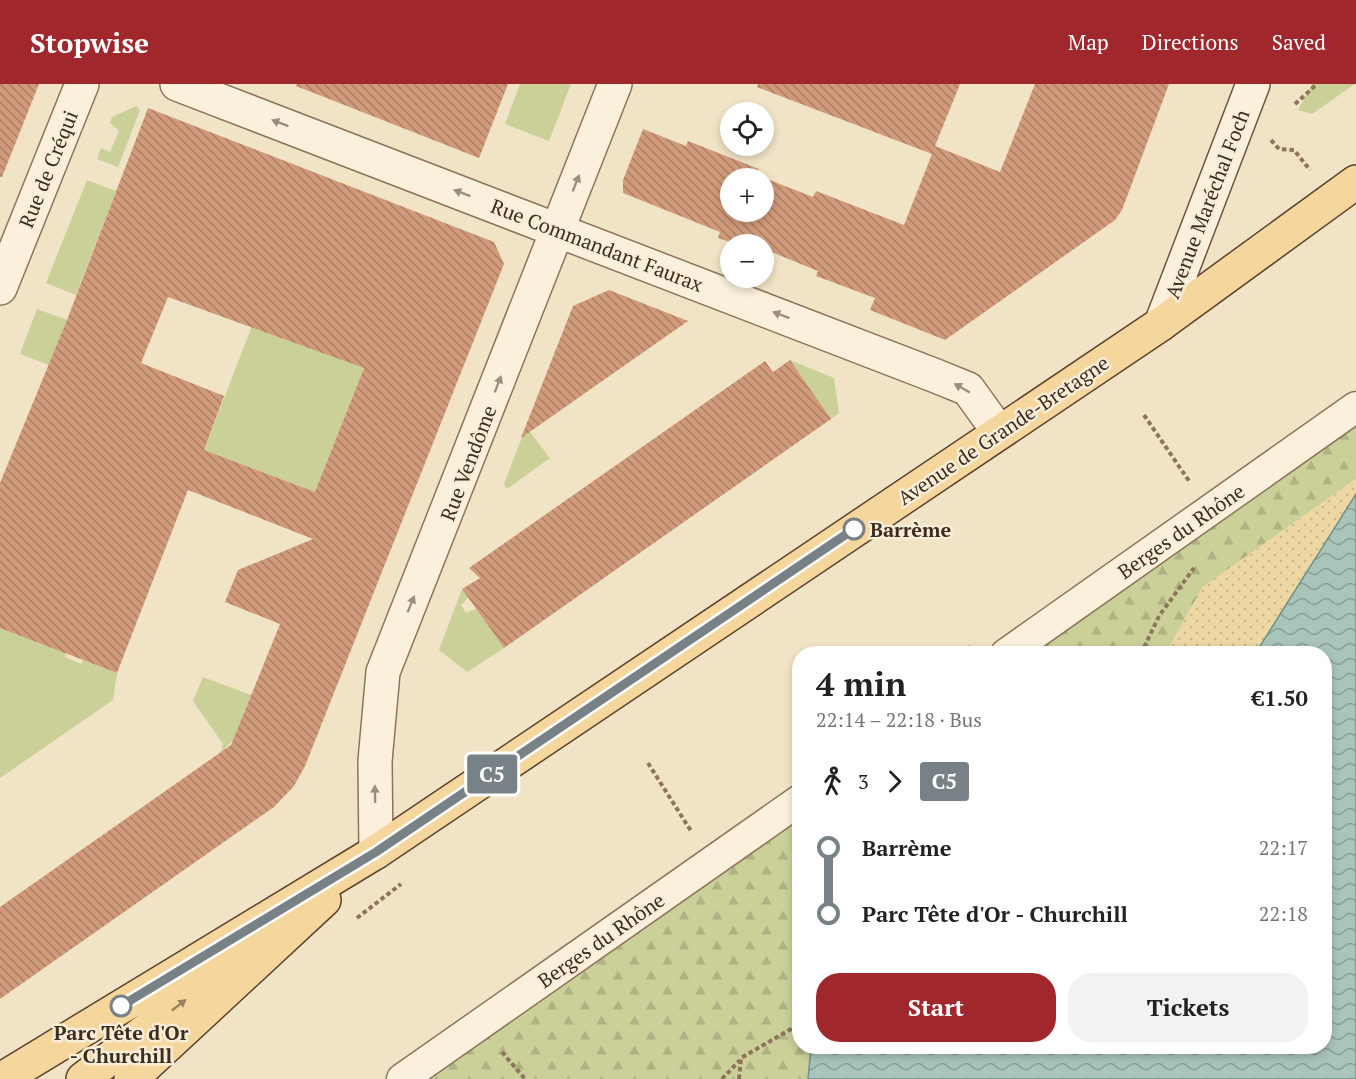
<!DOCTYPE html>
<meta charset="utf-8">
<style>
body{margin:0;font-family:"PT Serif",serif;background:#f2f2f2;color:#222;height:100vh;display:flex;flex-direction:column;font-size:22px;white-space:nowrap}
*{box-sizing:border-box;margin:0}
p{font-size:20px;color:#767676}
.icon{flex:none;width:33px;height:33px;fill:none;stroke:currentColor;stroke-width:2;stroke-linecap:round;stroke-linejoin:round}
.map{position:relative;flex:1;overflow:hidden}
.panel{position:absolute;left:792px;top:562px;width:540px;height:408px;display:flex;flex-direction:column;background:#fff;border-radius:24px;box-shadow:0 3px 9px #0003}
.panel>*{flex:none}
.badge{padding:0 12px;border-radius:4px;font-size:21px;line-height:39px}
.fabs{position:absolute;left:720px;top:18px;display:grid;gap:12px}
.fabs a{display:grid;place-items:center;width:54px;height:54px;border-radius:50%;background:#fff;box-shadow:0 3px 9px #0003;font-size:30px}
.map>.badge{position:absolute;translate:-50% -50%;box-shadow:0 0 0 3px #fff}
.legs{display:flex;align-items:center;gap:9px;height:66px;padding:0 24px;font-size:20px}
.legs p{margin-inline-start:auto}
.summary{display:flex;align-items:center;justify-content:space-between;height:102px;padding:0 24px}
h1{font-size:33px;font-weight:600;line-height:45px}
.action{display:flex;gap:12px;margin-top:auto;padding:12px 24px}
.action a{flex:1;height:69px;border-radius:24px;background:#a0272c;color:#fff;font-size:24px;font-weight:600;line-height:69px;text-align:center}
.action a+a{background:#f2f2f2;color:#222}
ul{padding:0 24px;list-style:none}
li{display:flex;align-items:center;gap:21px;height:66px;font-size:22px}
li i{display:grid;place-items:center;width:9px;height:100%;margin:0 8px;background:currentColor}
li i::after{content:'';width:15px;height:15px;margin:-8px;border:4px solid;border-radius:50%;background:#fff}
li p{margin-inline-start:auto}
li:first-child i{background:linear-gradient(#0000 50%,currentColor 0)}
li:last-child i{background:linear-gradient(currentColor 50%,#0000 0)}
header{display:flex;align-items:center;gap:36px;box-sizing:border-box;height:84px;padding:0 30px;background:#a0272c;color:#fff}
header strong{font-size:28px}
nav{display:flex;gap:33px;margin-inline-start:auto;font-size:21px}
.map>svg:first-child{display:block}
</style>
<header>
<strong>Stopwise</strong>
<nav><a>Map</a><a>Directions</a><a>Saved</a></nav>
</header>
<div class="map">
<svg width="1356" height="995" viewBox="0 0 1356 995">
<defs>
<pattern id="forest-firs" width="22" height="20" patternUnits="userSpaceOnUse" patternTransform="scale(1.5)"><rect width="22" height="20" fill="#cbd099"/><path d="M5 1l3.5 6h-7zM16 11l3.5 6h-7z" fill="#afb383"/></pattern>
<pattern id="sand-dots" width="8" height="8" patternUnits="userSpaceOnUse" patternTransform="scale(1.5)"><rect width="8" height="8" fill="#edd7a3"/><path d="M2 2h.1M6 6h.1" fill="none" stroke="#ccb98c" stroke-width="1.8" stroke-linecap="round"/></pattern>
<pattern id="water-waves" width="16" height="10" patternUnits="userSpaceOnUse" patternTransform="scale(1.5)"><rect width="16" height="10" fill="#a8c4bb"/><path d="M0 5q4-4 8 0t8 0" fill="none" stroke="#8aa097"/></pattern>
<pattern id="building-back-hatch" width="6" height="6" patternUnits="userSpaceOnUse" patternTransform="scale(1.5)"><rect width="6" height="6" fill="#d19b7b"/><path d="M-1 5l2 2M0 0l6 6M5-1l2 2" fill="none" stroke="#ab7f64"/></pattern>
</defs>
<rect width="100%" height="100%" fill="#f1e3c6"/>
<g fill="#cbd099">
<path d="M520 0H571L549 57 505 40Z"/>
<path d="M1312 0H1355L1312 30 1298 26Z"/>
<path d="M136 22 140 26 118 83 97 75 101 64 110 68 119 47 110 39 112 33Z"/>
<path d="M87 96 116 107 76 211 46 199Z"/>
<path d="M37 225 67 236 49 281 20 270Z"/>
<path d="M252 242 364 284 315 408 204 366Z"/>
<path d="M790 276 834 294 839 329 831 335Z"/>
<path d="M526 343 550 374 507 405 504 400Z"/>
<path d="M462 505 468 514 461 521 466 529 476 525 504 564 467 588 439 566Z"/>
<path d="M0 544 66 569 65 573 81 580 83 576 117 589 113 616 0 694Z"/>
<path d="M203 593 251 611 233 656 221 668 223 660 193 617Z"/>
</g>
<g fill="url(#forest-firs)">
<path d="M1356 323V395L1203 503 1165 570H1006Z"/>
<path d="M799 716 800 963H811L808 995H402Z"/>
</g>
<path fill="url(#sand-dots)" d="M1356 395V410L1255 570H1165L1203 503Z"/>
<path fill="url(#water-waves)" stroke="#6e9389" stroke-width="1.5" d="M1356 410V995H808L811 963H1324V570H1255Z"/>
<g fill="url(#building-back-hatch)" fill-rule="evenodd">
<path d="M0 0H39L2 93H0Z"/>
<path d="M297 0H508L479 74 296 2Z"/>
<path d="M758 0H960L935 62 1000 88 1035 0H1169L1122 126 1115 136 945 256 870 226 875 214 816 192 818 187 764 165V160H736L718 154 720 148 623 109V96L643 45 686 62 688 57 759 85 757 91 813 113 816 107 904 141 932 70 757 3ZM730 94H764V128H730Z"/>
<path d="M148 24 494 158 504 180 305 682 294 702 274 723 0 915V823L231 661 280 540 225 518 238 486 313 455 188 406 117 589 0 544V399L67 236ZM168 213 364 284 315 408 204 366 224 312 141 279Z"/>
<path d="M609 206 688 237 521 354 573 222Z"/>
<path d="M790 276 831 335 504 564 462 505 480 494 469 484 765 277 773 288Z"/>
</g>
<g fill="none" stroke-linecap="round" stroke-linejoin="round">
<g stroke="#8e745b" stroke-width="33">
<g id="pedestrian">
<path d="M1006 570 1356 323"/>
<path d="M402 995 800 716"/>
</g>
</g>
<g stroke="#8e745b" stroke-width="36">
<g id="minor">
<path d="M177 0 936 292 968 305 999 348"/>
<path d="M0 204 82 0"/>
<path d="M376 768 375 677 383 588 615 0"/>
</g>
</g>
<g stroke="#70553e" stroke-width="36">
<path id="secondary" d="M1161 240 1253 0"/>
</g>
<g stroke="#5b422f" stroke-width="36">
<g id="primary">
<path d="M2 995 376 768 1161 240 1356 98"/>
<path d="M83 995 251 865"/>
<path d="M131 995 324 816"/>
</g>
</g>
<g stroke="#8e745b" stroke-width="4" stroke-dasharray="4.5 3" stroke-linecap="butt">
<path d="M1295 20 1317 0"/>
<path d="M1271 56 1279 65 1294 66 1310 86"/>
<path d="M1144 331 1189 397"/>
<path d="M960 570 971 562"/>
<path d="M1141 570 1159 532 1194 484"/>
<path d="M648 679 691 747"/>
<path d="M357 834 401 800"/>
<path d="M502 968 525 995"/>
<path d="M722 995 740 976"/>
<path d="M739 995 741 974 800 940"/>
</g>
<use href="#pedestrian" stroke="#fbf0db" stroke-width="30"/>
<use href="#minor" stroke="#fbf0db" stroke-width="33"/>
<use href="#secondary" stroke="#fbf0db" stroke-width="33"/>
<use href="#primary" stroke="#f5d79d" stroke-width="33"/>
</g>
<defs><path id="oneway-solid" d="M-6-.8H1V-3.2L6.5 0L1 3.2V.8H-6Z" transform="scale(1.5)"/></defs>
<g fill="#9c8e7d">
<use href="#oneway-solid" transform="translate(280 39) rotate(-159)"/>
<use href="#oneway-solid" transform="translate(576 99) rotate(-68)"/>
<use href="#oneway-solid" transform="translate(462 109) rotate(-159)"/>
<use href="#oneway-solid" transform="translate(781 231) rotate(-159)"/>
<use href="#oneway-solid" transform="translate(498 300) rotate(-69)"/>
<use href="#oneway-solid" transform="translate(962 304) rotate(-150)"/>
<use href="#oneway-solid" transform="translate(411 520) rotate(-68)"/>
<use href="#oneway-solid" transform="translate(375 710) rotate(-91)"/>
</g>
<use fill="#99825e" href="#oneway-solid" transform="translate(179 921) rotate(-38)"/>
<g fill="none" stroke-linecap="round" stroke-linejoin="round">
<g stroke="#fff" stroke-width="14">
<path id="line-1" d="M121 922 376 768 854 445"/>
</g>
<use href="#line-1" stroke="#778186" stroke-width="9"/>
</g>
<g fill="#fff" stroke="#778186" stroke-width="3">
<circle cx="854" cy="445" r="10"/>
<circle cx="121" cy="922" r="10"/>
</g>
<g text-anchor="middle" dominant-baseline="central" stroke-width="5" stroke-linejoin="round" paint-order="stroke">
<g font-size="20" fill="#3d2d1f" stroke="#f8edd7">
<text transform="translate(48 85) rotate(-68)">Rue de Créqui</text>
<text transform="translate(1207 120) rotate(-69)">Avenue Maréchal Foch</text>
<text transform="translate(597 161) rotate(21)">Rue Commandant Faurax</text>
<text transform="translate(1003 346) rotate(-34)">Avenue de Grande-Bretagne</text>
<text transform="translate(468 379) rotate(-69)">Rue Vendôme</text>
<text transform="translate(1181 447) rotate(-35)">Berges du Rhône</text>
<text transform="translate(601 856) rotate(-35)">Berges du Rhône</text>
</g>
<g font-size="20" font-weight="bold" fill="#3d2d1f" stroke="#f8edd7" text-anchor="start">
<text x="870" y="445">Barrème</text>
<text x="121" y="948" text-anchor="middle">Parc Tête d'Or<tspan x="121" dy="23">- Churchill</tspan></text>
</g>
</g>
</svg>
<div class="fabs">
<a><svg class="icon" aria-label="locate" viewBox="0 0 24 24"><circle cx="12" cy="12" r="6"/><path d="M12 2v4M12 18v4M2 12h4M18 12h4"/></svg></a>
<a>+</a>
<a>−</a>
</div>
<b class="badge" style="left:492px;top:690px;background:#778186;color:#fff">C5</b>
<section class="panel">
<div class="summary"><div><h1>4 min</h1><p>22:14 – 22:18 · Bus</p></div><b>€1.50</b></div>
<div class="legs"><svg class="icon" aria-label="walk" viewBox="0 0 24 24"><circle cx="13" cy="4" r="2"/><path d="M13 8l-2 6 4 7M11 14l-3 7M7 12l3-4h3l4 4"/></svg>3<svg class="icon" aria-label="forward" viewBox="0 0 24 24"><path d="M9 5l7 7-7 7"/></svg><b class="badge" style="background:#778186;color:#fff">C5</b></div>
<ul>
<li><i style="color:#778186"></i><b>Barrème</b><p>22:17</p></li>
<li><i style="color:#778186"></i><b>Parc Tête d'Or - Churchill</b><p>22:18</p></li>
</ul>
<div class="action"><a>Start</a><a>Tickets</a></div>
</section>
</div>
